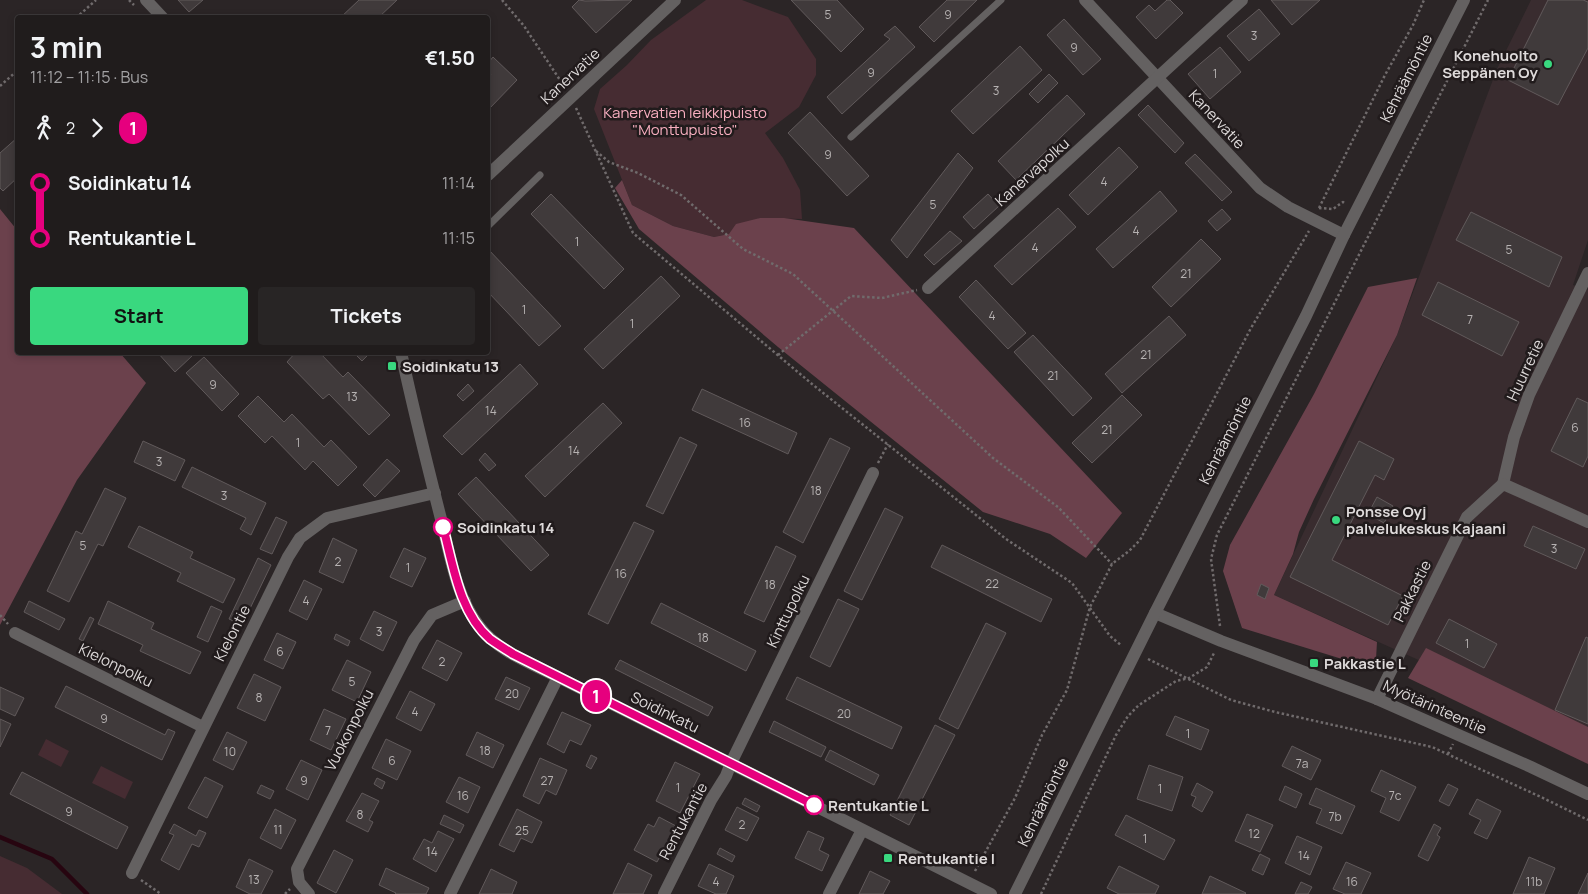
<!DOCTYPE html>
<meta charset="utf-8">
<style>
body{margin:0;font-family:Manrope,sans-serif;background:#282525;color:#f1f3f6;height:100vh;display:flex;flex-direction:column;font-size:19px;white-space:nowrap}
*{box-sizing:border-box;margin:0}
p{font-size:16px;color:#a2a1a3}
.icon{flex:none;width:28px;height:28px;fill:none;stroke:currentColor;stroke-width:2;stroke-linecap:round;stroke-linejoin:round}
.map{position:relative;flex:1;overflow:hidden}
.drawer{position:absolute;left:15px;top:15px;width:475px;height:340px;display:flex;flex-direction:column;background:#201c1c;border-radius:5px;box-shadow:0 2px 8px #0003,0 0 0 1px #3d3a3b}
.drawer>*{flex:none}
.badge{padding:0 10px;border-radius:16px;font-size:18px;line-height:32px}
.map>.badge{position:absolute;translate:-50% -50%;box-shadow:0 0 0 2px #fff}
.legs{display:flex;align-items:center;gap:8px;height:55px;padding:0 15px;font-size:16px}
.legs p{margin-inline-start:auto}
.headline{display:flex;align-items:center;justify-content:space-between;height:85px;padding:0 15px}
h1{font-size:28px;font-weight:700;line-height:38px}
.primary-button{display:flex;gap:10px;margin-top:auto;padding:10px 15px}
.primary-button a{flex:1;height:58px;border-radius:5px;background:#39d87f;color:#111;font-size:20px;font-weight:700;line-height:58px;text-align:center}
.primary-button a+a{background:#282525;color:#f1f3f6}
ul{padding:0 15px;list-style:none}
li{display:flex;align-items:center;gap:18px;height:55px;font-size:19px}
li i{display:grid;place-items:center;width:8px;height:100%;margin:0 6px;background:currentColor}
li i::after{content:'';width:12px;height:12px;margin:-6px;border:4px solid;border-radius:50%;background:#201c1c}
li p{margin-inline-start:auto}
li:first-child i{background:linear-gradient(#0000 50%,currentColor 0)}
li:last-child i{background:linear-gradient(currentColor 50%,#0000 0)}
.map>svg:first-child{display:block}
</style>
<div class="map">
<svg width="1588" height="894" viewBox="0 0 1588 894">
<rect width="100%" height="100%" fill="#2b2526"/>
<path fill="#392c2f" d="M1531 0H1588V240L1573 285 1588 290V736L1274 595 1397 335 1497 69Z"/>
<g fill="#462c32">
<path d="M706 0H742L788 17 816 59V75L799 107 765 133 783 158 800 190 802 219 760 218 729 234 714 237 673 226 632 205 594 109 600 89 627 65 651 40Z"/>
<path d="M46 739 69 751 61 767 38 755Z"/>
<path d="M101 766 133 782 125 799 92 783Z"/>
<path d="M0 856 27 868 62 894H0Z"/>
</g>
<g fill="#6b414c">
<path d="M622 180 632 205 673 226 714 237 729 234 736 224 760 218H784L854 228 1122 513 1086 558 1050 534 983 512 778 347 639 229 615 188Z"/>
<path d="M0 209 17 230 18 352 120 353 146 383 77 480 0 625Z"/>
<path d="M1417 278 1397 335 1314 499 1299 532 1293 554 1274 595 1377 642 1376 659 1355 663 1242 628 1223 571 1230 545 1314 394 1368 287Z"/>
<path d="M1426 648 1588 727V764L1408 678Z"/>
</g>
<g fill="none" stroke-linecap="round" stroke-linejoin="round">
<path stroke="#270510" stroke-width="4.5" d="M0 837 52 859 87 894"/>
</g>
<g fill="#403a3b" stroke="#615a5b">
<path d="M178 0H203L189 12Z"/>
<path d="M359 0H397L378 18H340Z"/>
<path d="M579 0 585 1 632 0 596 33 572 7Z"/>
<path d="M791 0H837L864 29 841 52Z"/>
<path d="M947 0H977L934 42 919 27Z"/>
<path d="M1167 0H1170L1183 13 1156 39 1136 17 1149 5 1155 11Z"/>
<path d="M1271 0H1320L1292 25Z"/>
<path d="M1548 0H1583L1588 2V48L1558 105 1508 80Z"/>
<path d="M1259 9 1280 34 1249 61 1227 36Z"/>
<path d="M1064 19 1101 59 1083 75 1047 35Z"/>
<path d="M895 26 915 47 842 114 827 97 890 39 884 35Z"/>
<path d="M1020 46 1042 70 973 134 951 111Z"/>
<path d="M1220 47 1241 72 1210 99 1188 74Z"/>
<path d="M493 57 517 80 488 110V78L491 75 488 71V63Z"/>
<path d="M1049 74 1058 83 1038 103 1029 94Z"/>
<path d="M1067 95 1085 114 1016 180 998 161Z"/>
<path d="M1148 105 1184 143 1175 153 1138 115Z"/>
<path d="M810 112 869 176 847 196 788 133Z"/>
<path d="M18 137V177L3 191 0 188V153Z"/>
<path d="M1119 147 1138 167 1088 215 1069 195Z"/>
<path d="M958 153 973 168 907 258 891 240Z"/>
<path d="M1195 154 1232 192 1222 201 1185 163Z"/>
<path d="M1160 191 1177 211 1113 268 1096 249Z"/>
<path d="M551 194 624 269 604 289 531 214Z"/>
<path d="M988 194 999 206 974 229 963 217Z"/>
<path d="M1058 208 1076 227 1012 285 994 266Z"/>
<path d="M1222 209 1231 219 1217 231 1208 221Z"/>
<path d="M1471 212 1562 257 1549 287 1456 240Z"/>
<path d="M950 231 962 241 934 265 924 255Z"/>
<path d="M1201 239 1221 259 1171 307 1152 287Z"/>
<path d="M488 249 561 326 539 346 488 292Z"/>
<path d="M661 276 680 296 603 369 584 349Z"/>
<path d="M976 280 1026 333 1008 349 959 297Z"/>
<path d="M1438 282 1519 322 1502 356 1422 315Z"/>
<path d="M1169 316 1186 335 1122 393 1105 374Z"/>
<path d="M1033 335 1092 398 1073 416 1014 352Z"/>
<path d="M157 352H189L192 356 175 372Z"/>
<path d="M296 352H319L343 377 348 372 390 415 369 435 329 394 323 399 287 362Z"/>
<path d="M353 352H371L362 361Z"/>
<path d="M204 357 239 394 222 411 186 373Z"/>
<path d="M520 364 538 384 462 455 443 436Z"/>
<path d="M468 384 474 391 463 401 457 395Z"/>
<path d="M702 389 797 433 788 454 692 410Z"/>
<path d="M1122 395 1142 415 1092 463 1072 443Z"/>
<path d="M258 396 284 422 292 414 324 447 331 440 357 467 338 486 313 461 305 470 272 436 265 443 238 416Z"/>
<path d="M1577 398 1588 403V456L1583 467 1551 451Z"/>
<path d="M603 403 622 423 545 497 525 476Z"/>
<path d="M680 437 697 445 663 514 646 506Z"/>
<path d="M830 438 850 448 803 543 783 532Z"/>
<path d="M143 441 185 460 175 481 134 462Z"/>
<path d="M1359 441 1394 459 1384 480 1375 475 1332 560 1403 596 1388 625 1290 577Z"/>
<path d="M485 453 496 465 489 471 479 460Z"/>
<path d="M387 459 400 471 375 497 363 485Z"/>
<path d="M192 467 266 503 251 535 240 529 246 518 182 487Z"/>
<path d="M476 477 549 555 531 571 458 494Z"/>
<path d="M105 488 126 498 103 546 98 544 69 602 47 591 76 531 82 534Z"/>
<path d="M1377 497 1393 506 1384 523 1368 514Z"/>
<path d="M885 508 903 517 862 600 844 591Z"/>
<path d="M276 517 287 522 272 554 260 549Z"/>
<path d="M634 522 654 531 608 624 588 614Z"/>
<path d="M139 526 193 552 190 558 235 579 223 603 177 581 181 573 128 547Z"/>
<path d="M1533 526 1585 549 1576 569 1524 546Z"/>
<path d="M333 538 357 550 343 583 319 572Z"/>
<path d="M942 545 1052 599 1041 622 931 567Z"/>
<path d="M776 546 796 556 764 622 744 613Z"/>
<path d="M404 548 426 558 412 587 390 577Z"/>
<path d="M258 558 271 565 242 625 229 619Z"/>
<path d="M304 580 322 589 307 620 289 611Z"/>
<path d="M1261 584 1269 588 1265 599 1257 595Z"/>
<path d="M838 599 859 609 830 667 810 657Z"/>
<path d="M29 601 65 619 59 630 24 612Z"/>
<path d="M108 601 154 623 151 629 201 652 190 674 140 651 143 645 98 624Z"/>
<path d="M661 603 756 651 746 671 651 623Z"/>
<path d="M211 606 222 611 208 642 197 637Z"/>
<path d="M374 611 397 622 383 651 360 639Z"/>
<path d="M90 617 94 619 83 641 79 639Z"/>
<path d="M1449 619 1497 644 1484 668 1436 643Z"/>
<path d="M986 623 1006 633 958 729 939 719Z"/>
<path d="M277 633 296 642 283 669 264 660Z"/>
<path d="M336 634 350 641 348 646 334 639Z"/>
<path d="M1586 637 1588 638V724L1555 710Z"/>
<path d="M437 640 462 653 447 681 422 668Z"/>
<path d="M347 660 371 672 357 702 332 690Z"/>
<path d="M620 660 713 707 708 716 615 669Z"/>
<path d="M254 674 281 687 265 721 237 708Z"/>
<path d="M506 677 530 688 519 710 495 699Z"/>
<path d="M797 677 902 727 892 749 786 699Z"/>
<path d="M66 686 165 735 168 729 175 732 162 760 55 707Z"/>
<path d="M0 687 24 698 15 716 0 709Z"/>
<path d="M410 691 435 704 421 731 396 718Z"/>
<path d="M324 709 346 719 331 750 310 740Z"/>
<path d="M562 712 591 725 581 745 570 740 564 753 547 744Z"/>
<path d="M1175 716 1209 730 1201 750 1166 735Z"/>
<path d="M0 719 11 724 0 747Z"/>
<path d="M774 721 826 747 821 757 769 732Z"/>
<path d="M935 725 955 735 909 825 890 815Z"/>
<path d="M227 732 247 742 233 770 213 760Z"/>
<path d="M477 732 504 745 493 768 466 755Z"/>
<path d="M386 739 411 751 397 780 372 768Z"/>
<path d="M1292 746 1321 760 1311 780 1282 766Z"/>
<path d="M830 750 879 775 874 785 825 760Z"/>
<path d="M591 755 597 758 591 769 586 766Z"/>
<path d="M540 758 567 770 556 795 546 790 539 804 523 796Z"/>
<path d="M301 760 322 770 308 800 286 789Z"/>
<path d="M675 762 700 774 680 813 656 801Z"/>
<path d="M1149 765 1183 777 1172 811 1137 799Z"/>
<path d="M1381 770 1416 787 1399 821 1380 812 1386 798 1371 791Z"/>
<path d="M22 772 128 827 117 849 10 794Z"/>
<path d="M205 777 223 786 207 818 188 808Z"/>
<path d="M459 777 480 787 468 813 446 802Z"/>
<path d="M377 778 385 782 382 789 374 784Z"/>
<path d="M1197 783 1213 792 1202 812 1192 806 1196 797 1191 795Z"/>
<path d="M1448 784 1458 789 1449 806 1439 801Z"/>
<path d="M261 785 274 791 270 799 257 793Z"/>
<path d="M1285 786 1302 794 1296 808 1279 800Z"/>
<path d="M1316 788 1355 806 1342 834 1316 823 1322 809 1309 804Z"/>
<path d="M362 793 379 801 369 820 373 822 368 832 346 821Z"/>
<path d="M745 798 760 806 757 812 742 804Z"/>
<path d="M1477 799 1501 811 1487 839 1474 833 1481 820 1469 814Z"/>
<path d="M737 807 759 818 747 841 725 830Z"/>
<path d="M275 809 296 820 281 849 260 838Z"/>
<path d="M517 809 542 822 532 843 521 838 514 852 499 845Z"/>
<path d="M1247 814 1273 825 1260 852 1235 841Z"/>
<path d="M444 815 464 825 460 833 440 824Z"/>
<path d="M1126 815 1175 840 1164 860 1115 835Z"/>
<path d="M659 817 676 826 657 862 634 850 648 824 654 827Z"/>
<path d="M174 824 196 836 199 830 206 833 199 847 192 844 179 870 161 860 174 835 169 833Z"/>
<path d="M1434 824 1441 828 1437 835 1440 837 1428 861 1418 856Z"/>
<path d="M438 831 454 839 436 872 413 859 424 839 432 843Z"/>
<path d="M808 831 824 838 819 850 829 855 822 871 795 858Z"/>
<path d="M1297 836 1322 847 1310 875 1285 863Z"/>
<path d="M720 848 735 856 732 862 717 854Z"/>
<path d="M334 850 353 860 336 893 317 883Z"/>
<path d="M1260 854 1270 859 1263 875 1252 870Z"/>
<path d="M1529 857 1555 868 1544 894H1513Z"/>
<path d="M249 859 273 871 261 894H250L236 887Z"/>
<path d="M1346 862 1371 873 1361 894H1345L1333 889Z"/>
<path d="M628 863 652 875 643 894H613Z"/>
<path d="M709 864 734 876 726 894H716L698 886Z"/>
<path d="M1119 866 1159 886 1155 894H1119L1107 888Z"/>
<path d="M386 868 429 888 426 894H395L396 893 379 885Z"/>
<path d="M491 869 517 882 512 894H479Z"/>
<path d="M870 871 890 881 883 894H859Z"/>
<path d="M1588 873V894H1578Z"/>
<path d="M1210 876 1246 893 1245 894H1202Z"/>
<path d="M1301 882 1312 887 1308 894H1295Z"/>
</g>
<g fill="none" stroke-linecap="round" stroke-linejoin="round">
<g stroke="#706b6c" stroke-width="2.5" stroke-dasharray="2.5 2.5" stroke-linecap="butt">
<path d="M129 0 134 5"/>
<path d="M502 0 524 26 564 86"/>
<path d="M76 18 96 0"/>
<path d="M0 86 18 70"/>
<path d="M576 108 633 233 812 384 1006 539 1072 583 1110 636 1122 646"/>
<path d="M596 151 609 162 638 173 681 195 743 249 793 274 993 458 1058 507 1112 564"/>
<path d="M1319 208 1333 209 1343 202 1346 204"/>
<path d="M1319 208 1385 75 1413 25 1424 0"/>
<path d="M778 355 851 296 882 298 917 290"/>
<path d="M878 463 888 444"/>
<path d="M0 615 8 624"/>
<path d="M1220 626 1211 559 1217 535 1488 0"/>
<path d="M1148 659 1231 700 1275 712 1432 747 1541 797 1588 820"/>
<path d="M1448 754 1453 744"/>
<path d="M975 871 1015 798 1042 735 1067 690 1090 607 1112 564 1129 551 1140 540 1251 328 1309 231"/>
<path d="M141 880 161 894"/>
<path d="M285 894 290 889"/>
<path d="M1041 894 1116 735 1128 716 1139 705 1176 681 1189 678 1207 667 1214 653"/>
</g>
<g stroke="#646161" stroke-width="7">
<path d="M851 137 1001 0"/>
<path d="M488 226 540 175"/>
</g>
<g stroke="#646161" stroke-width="12">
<path d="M1085 0 1260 188 1288 207 1344 235"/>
<path d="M488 175 675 0"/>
<path d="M928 288 1242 0"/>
<path d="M1503 484 1514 437 1529 395 1588 273"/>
<path d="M15 633 203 727"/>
<path d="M1377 699 1467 517 1503 484 1588 522"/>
<path d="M132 873 288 557 300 538 327 518 435 493"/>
<path d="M309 894 299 882 297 869 414 640 432 615 465 601"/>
<path d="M450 894 558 677"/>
<path d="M664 894 711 800 726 776 731 763 873 473"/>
<path d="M829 894 862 830"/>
</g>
<g stroke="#646161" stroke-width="12">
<path d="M146 0 163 18"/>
<path d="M401 352C413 408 427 464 441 519 450 554 456 597 479 626 497 651 531 663 558 677L991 894"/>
<path d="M1155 613 1221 641 1377 699 1531 767 1588 794"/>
<path d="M1015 894 1155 613 1306 316 1344 235 1464 0"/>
</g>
</g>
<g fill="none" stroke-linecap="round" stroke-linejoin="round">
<g stroke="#fff" stroke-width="11">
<path id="line-1" d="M443 527C453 564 459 612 490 639 497 644 505 649 513 654L814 805"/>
</g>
<use href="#line-1" stroke="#e6007e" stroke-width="8"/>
</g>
<g fill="#39d87f" stroke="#211b1c" stroke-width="2">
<circle cx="1548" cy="64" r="5"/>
<rect x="387" y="361" width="10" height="10" rx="2.5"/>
<circle cx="1336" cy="520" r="5"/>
<rect x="1309" y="658" width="10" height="10" rx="2.5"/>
<rect x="883" y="853" width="10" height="10" rx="2.5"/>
</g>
<g fill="#fff" stroke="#e6007e" stroke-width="2.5">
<circle cx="443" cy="527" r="9"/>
<circle cx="814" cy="805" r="9"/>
</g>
<g text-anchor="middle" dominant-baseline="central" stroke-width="5" stroke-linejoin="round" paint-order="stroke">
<g font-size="12" fill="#b6b2b2">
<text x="828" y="14">5</text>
<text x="948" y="14">9</text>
<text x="1254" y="35">3</text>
<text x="1074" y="47">9</text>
<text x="871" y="72">9</text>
<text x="1215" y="73">1</text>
<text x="996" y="90">3</text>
<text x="828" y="154">9</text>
<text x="1104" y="181">4</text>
<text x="933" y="204">5</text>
<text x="1136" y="230">4</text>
<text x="577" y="241">1</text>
<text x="1035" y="247">4</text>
<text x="1509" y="249">5</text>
<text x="1186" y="273">21</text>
<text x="524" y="309">1</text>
<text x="992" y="315">4</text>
<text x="1470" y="319">7</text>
<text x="632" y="323">1</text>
<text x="1146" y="354">21</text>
<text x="1053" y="375">21</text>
<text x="213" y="384">9</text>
<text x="352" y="396">13</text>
<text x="491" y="410">14</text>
<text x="745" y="422">16</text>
<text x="1575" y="427">6</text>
<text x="1107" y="429">21</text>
<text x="298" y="442">1</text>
<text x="574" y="450">14</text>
<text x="159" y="461">3</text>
<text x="816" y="490">18</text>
<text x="224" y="495">3</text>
<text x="83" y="545">5</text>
<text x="1554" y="548">3</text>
<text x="338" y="561">2</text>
<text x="408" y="567">1</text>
<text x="621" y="573">16</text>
<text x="992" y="583">22</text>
<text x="770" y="584">18</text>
<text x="306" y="600">4</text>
<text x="379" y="631">3</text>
<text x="703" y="637">18</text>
<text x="1467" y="643">1</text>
<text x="280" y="651">6</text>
<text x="442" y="661">2</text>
<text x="352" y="681">5</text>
<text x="512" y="693">20</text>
<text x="259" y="697">8</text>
<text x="415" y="711">4</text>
<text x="844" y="713">20</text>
<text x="104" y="718">9</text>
<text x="328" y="730">7</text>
<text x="1188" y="733">1</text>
<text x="485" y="750">18</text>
<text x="230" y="751">10</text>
<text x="392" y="760">6</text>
<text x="1302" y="763">7a</text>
<text x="304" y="780">9</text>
<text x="547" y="780">27</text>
<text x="678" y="787">1</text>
<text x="1160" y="788">1</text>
<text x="463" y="795">16</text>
<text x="1395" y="795">7c</text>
<text x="69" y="811">9</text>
<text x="360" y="814">8</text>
<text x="1335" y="816">7b</text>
<text x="742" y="824">2</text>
<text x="278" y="829">11</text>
<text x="522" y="830">25</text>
<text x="1254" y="833">12</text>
<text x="1145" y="838">1</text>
<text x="432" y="851">14</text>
<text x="1304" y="855">14</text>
<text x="254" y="879">13</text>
<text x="716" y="881">4</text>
<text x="1352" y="881">16</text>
<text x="1534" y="881">11b</text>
</g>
<g font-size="15" font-weight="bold" fill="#dedada" stroke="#211b1c" text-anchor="start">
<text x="1538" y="55" text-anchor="end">Konehuolto<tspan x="1538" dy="17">Seppänen Oy</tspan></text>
<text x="402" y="366">Soidinkatu 13</text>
<text x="1346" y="511">Ponsse Oyj<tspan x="1346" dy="17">palvelukeskus Kajaani</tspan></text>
<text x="1324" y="663">Pakkastie L</text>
<text x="898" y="858">Rentukantie I</text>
</g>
<g font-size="15" fill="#dedada" stroke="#211b1c">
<text transform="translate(570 76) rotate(-43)">Kanervatie</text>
<text transform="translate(1406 78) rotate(-63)">Kehräämöntie</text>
<text transform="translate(1217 119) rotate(47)">Kanervatie</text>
<text transform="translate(1032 172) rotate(-42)">Kanervapolku</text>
<text transform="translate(1525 370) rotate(-65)">Huurretie</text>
<text transform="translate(1225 440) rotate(-63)">Kehräämöntie</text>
<text transform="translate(1412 591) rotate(-64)">Pakkastie</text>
<text transform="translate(788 611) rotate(-64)">Kinttupolku</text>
<text transform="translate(232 633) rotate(-63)">Kielontie</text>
<text transform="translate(116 665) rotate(26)">Kielonpolku</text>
<text transform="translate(1435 707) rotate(24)">Myötärinteentie</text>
<text transform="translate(665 712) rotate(26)">Soidinkatu</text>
<text transform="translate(349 730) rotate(-63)">Vuokonpolku</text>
<text transform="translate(1043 802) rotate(-64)">Kehräämöntie</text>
<text transform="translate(683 821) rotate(-62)">Rentukantie</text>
</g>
<g font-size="15" fill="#f9afc0" stroke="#211b1c">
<text x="685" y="112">Kanervatien leikkipuisto<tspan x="685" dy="17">"Monttupuisto"</tspan></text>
</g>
<g font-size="15" font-weight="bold" fill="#dedada" stroke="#211b1c" text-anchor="start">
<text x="457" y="527">Soidinkatu 14</text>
<text x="828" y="805">Rentukantie L</text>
</g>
</g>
</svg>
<b class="badge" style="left:596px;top:696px;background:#e6007e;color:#fff">1</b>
<section class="drawer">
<div class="headline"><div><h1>3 min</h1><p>11:12 – 11:15 · Bus</p></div><b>€1.50</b></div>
<div class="legs"><svg class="icon" aria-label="walk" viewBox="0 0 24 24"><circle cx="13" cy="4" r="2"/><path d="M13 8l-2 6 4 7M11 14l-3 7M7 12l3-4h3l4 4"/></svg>2<svg class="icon" aria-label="forward" viewBox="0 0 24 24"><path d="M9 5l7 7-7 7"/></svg><b class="badge" style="background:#e6007e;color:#fff">1</b></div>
<ul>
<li><i style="color:#e6007e"></i><b>Soidinkatu 14</b><p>11:14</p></li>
<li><i style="color:#e6007e"></i><b>Rentukantie L</b><p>11:15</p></li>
</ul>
<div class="primary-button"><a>Start</a><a>Tickets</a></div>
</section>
</div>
